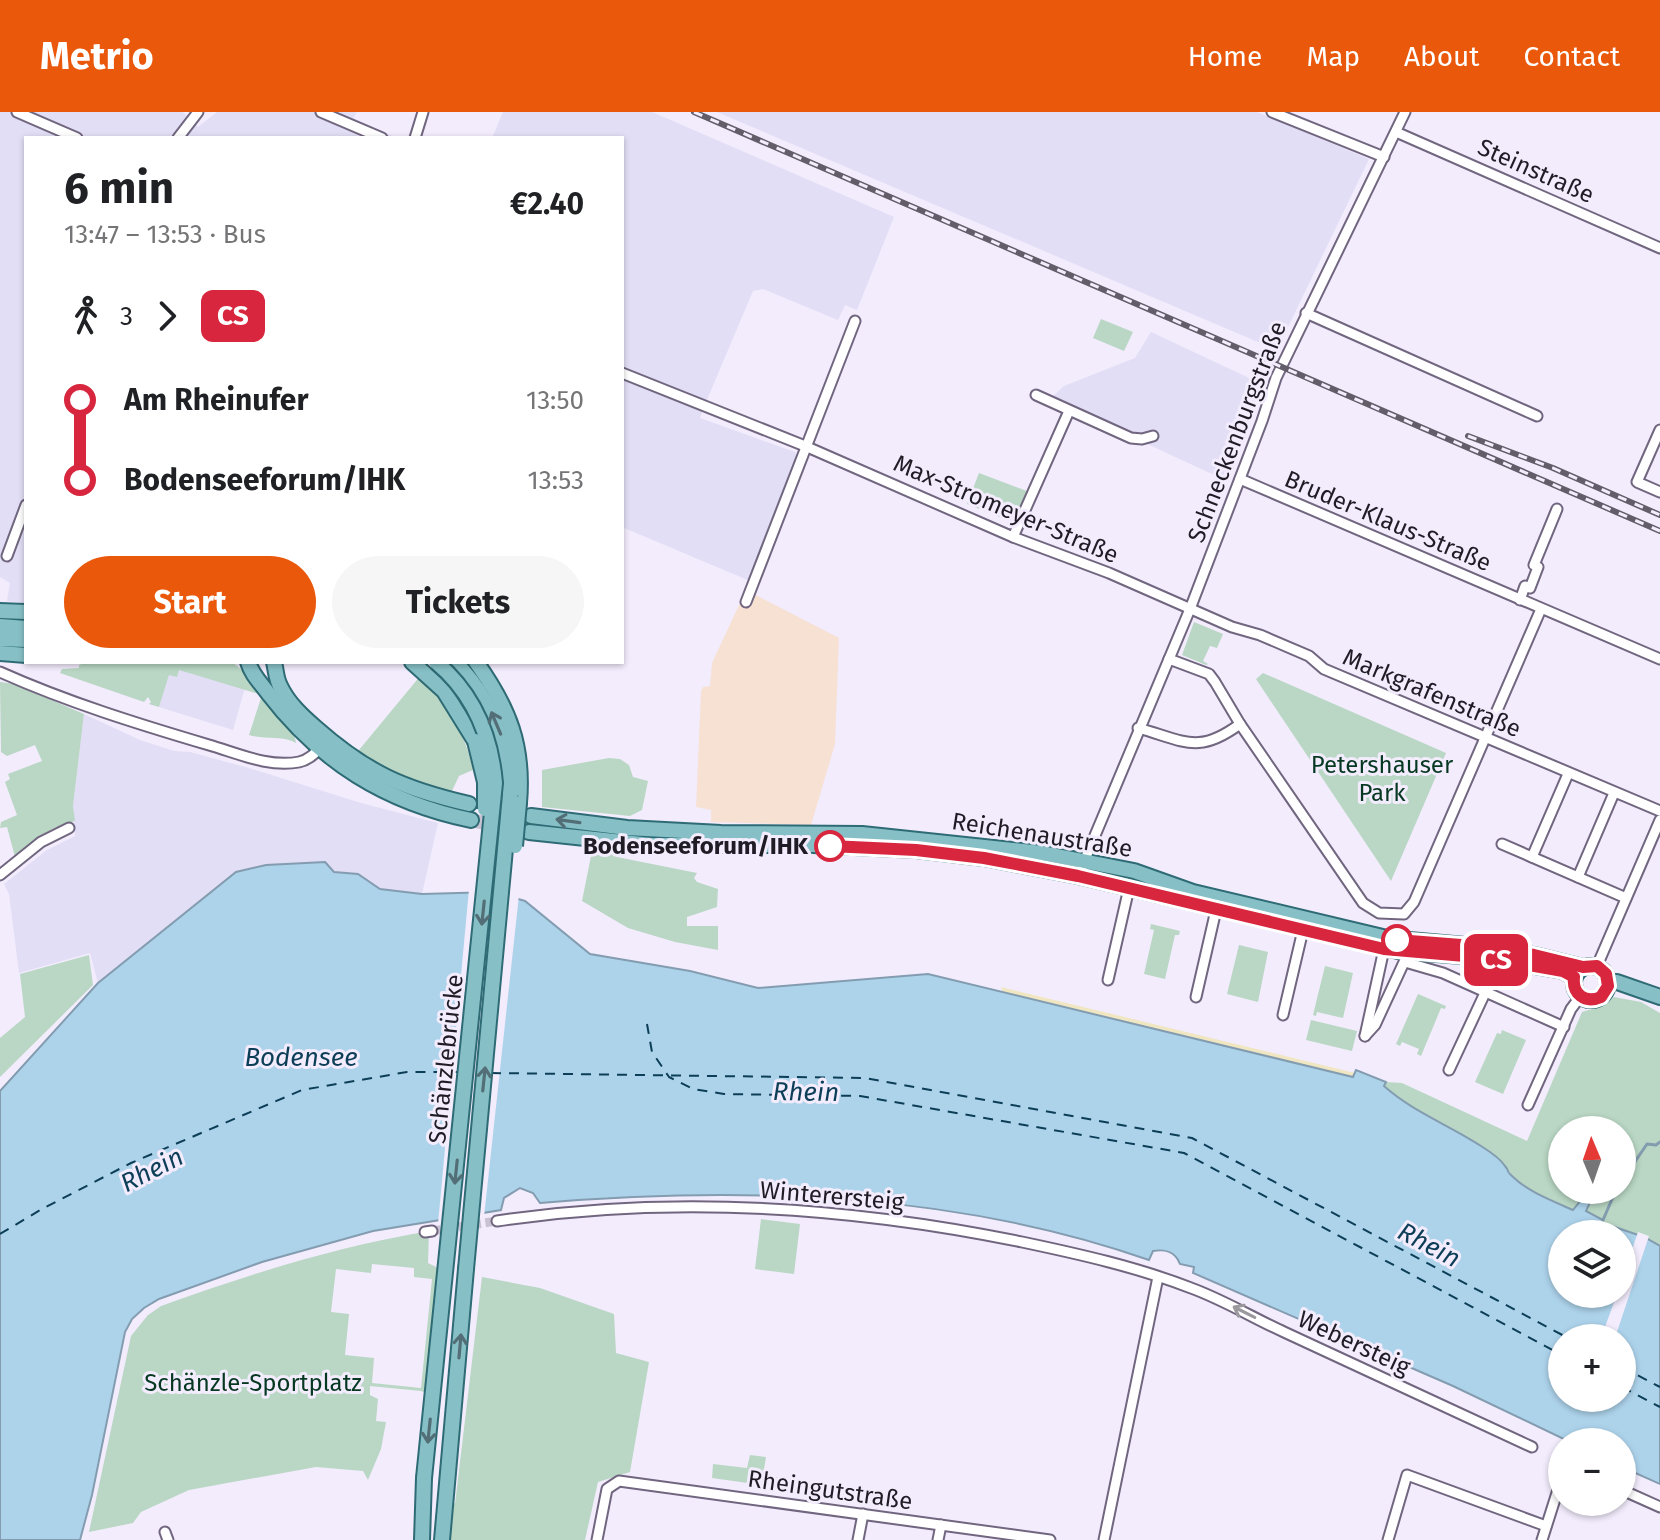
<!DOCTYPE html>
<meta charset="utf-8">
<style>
body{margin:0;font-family:"Fira Sans",sans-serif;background:#f6f6f6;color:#202124;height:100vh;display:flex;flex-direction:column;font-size:30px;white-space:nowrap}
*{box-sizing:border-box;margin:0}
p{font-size:26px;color:#757577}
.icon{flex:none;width:44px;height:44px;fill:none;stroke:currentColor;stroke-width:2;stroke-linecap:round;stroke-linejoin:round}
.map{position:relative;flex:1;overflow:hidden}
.panel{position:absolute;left:24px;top:24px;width:600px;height:528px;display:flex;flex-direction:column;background:#fff;border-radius:0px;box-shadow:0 2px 6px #0004}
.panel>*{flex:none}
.badge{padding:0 16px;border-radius:12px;font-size:28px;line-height:52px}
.needle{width:52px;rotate:358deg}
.fabs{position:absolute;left:1548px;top:1004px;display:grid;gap:16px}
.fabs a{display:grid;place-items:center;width:88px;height:88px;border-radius:50%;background:#fff;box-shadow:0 2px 6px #0004;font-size:40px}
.map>.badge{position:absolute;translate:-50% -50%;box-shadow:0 0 0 4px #fff}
.legs{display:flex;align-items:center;gap:12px;height:88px;padding:0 40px;font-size:26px}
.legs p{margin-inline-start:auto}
.headline{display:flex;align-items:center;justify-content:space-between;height:136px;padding:0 40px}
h1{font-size:44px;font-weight:700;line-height:60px}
.cta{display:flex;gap:16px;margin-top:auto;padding:16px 40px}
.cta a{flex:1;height:92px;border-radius:48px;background:#ea580c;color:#fff;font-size:32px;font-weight:700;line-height:92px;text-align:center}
.cta a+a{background:#f6f6f6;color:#202124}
ul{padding:0 40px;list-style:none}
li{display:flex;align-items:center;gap:28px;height:80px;font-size:30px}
li i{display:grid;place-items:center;width:12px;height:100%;margin:0 10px;background:currentColor}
li i::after{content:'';width:20px;height:20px;margin:-10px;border:6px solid;border-radius:50%;background:#fff}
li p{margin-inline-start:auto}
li:first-child i{background:linear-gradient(#0000 50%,currentColor 0)}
li:last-child i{background:linear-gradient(currentColor 50%,#0000 0)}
header{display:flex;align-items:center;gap:48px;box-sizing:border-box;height:112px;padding:0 40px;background:#ea580c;color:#fff}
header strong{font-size:38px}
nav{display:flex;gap:44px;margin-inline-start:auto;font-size:28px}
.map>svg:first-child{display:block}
</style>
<header>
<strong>Metrio</strong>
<nav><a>Home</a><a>Map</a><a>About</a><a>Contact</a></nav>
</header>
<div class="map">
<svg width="1660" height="1428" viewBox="0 0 1660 1428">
<rect width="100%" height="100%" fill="#f3ecfd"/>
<g fill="#e2def5">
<path d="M0 0H183L198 15 217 0H357L353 6 397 26H26V491L7 489 10 471 0 465Z"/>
<path d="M503 0H652L894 105 857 198 845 193 838 208 763 177 753 179 706 290 700 306 795 340 797 345 750 469 622 415V26H492Z"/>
<path d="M717 0H1257L1369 47 1277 238Z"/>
<path d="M1151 220 1247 265 1261 275 1227 369 1050 287 1064 274 1135 246Z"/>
<path d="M172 553 245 576 233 618 159 595Z"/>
<path d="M84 602 140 628 174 639 190 640 249 656 361 691 438 711 422 782 380 777 358 762 236 760 98 871 90 841 19 861 9 782 4 772 47 738 75 724 73 694Z"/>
</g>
<path fill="#f6e1d3" d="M746 478 839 526 835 632 811 713 711 710V698L696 695 701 579 703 575 710 574 712 551Z"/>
<g fill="#b9d7c4" fill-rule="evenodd">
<path d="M1101 207 1133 220 1124 239 1093 226Z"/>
<path d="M979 361 1027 379 1014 411 967 392Z"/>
<path d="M1194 510 1223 522 1217 536 1210 534 1203 549 1208 552 1206 553 1182 543Z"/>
<path d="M88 550H231C248 558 295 613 296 631 282 623 265 628 249 623L262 583 179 558 177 565 169 563 159 595 149 592 151 590 148 585 144 590 60 561 62 557 79 556V553Z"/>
<path d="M1263 561 1446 641 1391 769 1256 567Z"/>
<path d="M421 563C447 591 465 620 473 658L459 664 450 683 419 674 358 643 359 638Z"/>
<path d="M0 570 14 572 84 602 73 694 75 709 52 717 15 745 7 715 0 716 1 710 17 703 5 670 10 667 8 662 42 649 35 633 7 644 1 640Z"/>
<path d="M609 646 620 647 629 653 633 665 648 669 642 698 630 704 542 695V658Z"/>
<path d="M592 739 617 741V745L697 761 694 766 697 770 718 777 717 795 687 805V814H718V838L675 830 628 816 582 789Z"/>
<path d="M1151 812 1180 819 1179 823H1175L1165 867 1144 862 1154 818 1150 817Z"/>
<path d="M1239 833 1268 840 1258 890 1227 882Z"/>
<path d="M89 843 93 873 0 965V926L25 905 20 862Z"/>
<path d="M1325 854 1353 861 1343 906 1317 900 1316 904 1313 903Z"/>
<path d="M1418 882 1446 894 1445 897 1441 896 1421 944 1417 942 1419 937 1402 930 1400 934 1396 932Z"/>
<path d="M1614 885 1641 890 1660 901V1134L1644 1125 1602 1111 1603 1108 1586 1099 1592 1087 1573 1098C1550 1088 1517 1076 1505 1053L1444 1012 1414 998 1384 974 1386 970 1402 971 1527 1029 1582 900 1602 894ZM1562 1018H1622V1078H1562Z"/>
<path d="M1311 908 1357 919 1352 939 1306 928Z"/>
<path d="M1502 918 1526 928 1503 982 1475 970 1497 921 1501 922Z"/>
<path d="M761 1107 800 1112 794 1162 755 1157Z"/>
<path d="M429 1119 428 1151 440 1157 428 1282 421 1279 370 1274V1283L378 1287 376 1309 386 1310 381 1337 368 1368 363 1359 316 1355 189 1378 141 1400 133 1411 89 1420 131 1224 148 1203 161 1194C249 1162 336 1135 429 1119ZM372 1152 414 1156V1165L432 1167 421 1276 372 1271 374 1246 345 1243 349 1202 331 1200 336 1157 371 1161Z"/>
<path d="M482 1165 540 1176 614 1202 616 1241 649 1250 630 1360 598 1370 585 1428H446L452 1386 455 1392Z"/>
<path d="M750 1343 766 1345 763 1363 772 1365 762 1373 712 1366 713 1352 747 1356Z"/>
<path d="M776 1365 825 1372V1376L847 1379 846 1385 766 1374Z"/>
</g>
<path fill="#f0e6c1" d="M1001 875 1355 961 1354 965 1003 880Z"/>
<path fill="#add3eb" stroke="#839cb0" stroke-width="2" fill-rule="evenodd" d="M325 750 334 760 358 762 380 777 422 782 494 780 525 789 590 842 690 859 758 876 928 862 1353 965 1356 958 1386 970 1384 974C1413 1000 1449 1013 1481 1034 1489 1039 1500 1046 1505 1054 1511 1061 1505 1058 1512 1064 1528 1080 1553 1089 1573 1098L1585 1083 1592 1086 1586 1099 1603 1108V1111L1644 1125 1660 1134V1372L1622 1355V1330H1570L1453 1274 1193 1161 1194 1155 1180 1152C1175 1139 1165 1137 1153 1139L1149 1148C955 1080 743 1074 540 1091L533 1081 520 1076 504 1086 501 1098 373 1119 262 1150 159 1187 144 1196 132 1207 125 1220 92 1383 80 1428H0V979L98 871 236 760 266 753ZM1562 1122H1622V1182H1562ZM1562 1226H1622V1286H1562Z"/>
<g fill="#f3ecfd">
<path d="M495 776 519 783 484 1105 438 1112 469 777Z"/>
<path d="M1638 1120 1649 1124 1615 1226H1601L1617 1182H1622V1167Z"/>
</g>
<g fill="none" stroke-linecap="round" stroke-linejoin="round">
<g stroke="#839cb0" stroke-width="3">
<path d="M1622 1058 1630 1057 1647 1032 1656 1033 1660 1030"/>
<path d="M1603 1108 1616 1078"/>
</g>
<g stroke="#0d3e57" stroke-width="2" stroke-dasharray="10 8" stroke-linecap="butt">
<path d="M647 912 652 940 669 965 693 977 724 982 860 984 1184 1041 1562 1243"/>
<path d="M491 961 865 966 1192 1026 1568 1226"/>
<path d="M0 1122 42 1097 131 1051 302 978 407 960H460"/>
<path d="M1622 1255 1660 1275"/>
<path d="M1622 1275 1660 1295"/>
</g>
<path stroke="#c9c2d2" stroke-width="9" stroke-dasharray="9 4.5" stroke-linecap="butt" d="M432 1119 497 1109"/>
<path stroke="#c9c2d2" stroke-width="14" stroke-dasharray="14 7" stroke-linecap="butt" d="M471 708 517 718"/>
<g stroke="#71667f" stroke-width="13">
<g id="street">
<path d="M17 0 77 26"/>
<path d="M321 0 382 26"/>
<path d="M1272 0 1384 45"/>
<path d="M1396 20 1660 136"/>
<path d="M178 26 198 0"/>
<path d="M415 26 423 0"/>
<path d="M1306 201 1537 304"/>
<path d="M622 261 805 334 1013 425 1109 461 1232 515 1260 523 1309 544 1324 557 1660 699"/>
<path d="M1036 283 1131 326 1142 327 1153 324"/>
<path d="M1660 318 1637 370 1660 380"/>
<path d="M1240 367 1660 547"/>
<path d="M1013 425 1069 299"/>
<path d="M7 444 26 393"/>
<path d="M1520 488 1525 474 1530 476 1538 455 1534 453 1557 397"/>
<path d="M746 490 855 209"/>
<path d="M1169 547 1209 562 1215 570 1240 612 1363 791 1379 801 1404 802 1414 790 1541 497"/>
<path d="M0 560C67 590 138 612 209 633 237 641 269 656 299 650 309 648 317 640 323 632"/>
<path d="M1138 616C1185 629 1198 643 1240 612"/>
<path d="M1502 732 1626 786"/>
<path d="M1532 745 1568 662"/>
<path d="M0 763 41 730 69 716"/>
<path d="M1078 764 1190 497 1262 309 1276 266 1405 0"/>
<path d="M1578 765 1614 681"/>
<path d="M1405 850 1443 861 1564 915"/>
<path d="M1597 854 1660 708"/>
<path d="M1108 868 1129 776"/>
<path d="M1196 885 1216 798"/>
<path d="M1283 903 1303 818"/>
<path d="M1365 924 1375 913 1405 848"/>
<path d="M1365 924 1384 837"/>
<path d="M1449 958 1485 881"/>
<path d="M1528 993 1571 897 1580 885"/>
<path d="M497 1109C670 1083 851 1095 1022 1130 1079 1142 1137 1155 1191 1176 1224 1188 1253 1206 1284 1220 1367 1258 1449 1297 1532 1335"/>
<path d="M425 1120 432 1119"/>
<path d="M1622 1378 1660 1395"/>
<path d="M165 1420 168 1428"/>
<path d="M597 1428 607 1377 619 1369 1050 1428"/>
<path d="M858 1428 863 1402"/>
<path d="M938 1428 941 1413"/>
<path d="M1104 1428 1158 1165"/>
<path d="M1388 1428 1407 1363 1546 1414"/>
<path d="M1542 1428 1562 1365"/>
</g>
</g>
<g stroke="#2e6b75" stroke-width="18">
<g id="primary">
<path d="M0 499 26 500"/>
<path d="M0 514 26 516"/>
<path d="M0 527 26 528"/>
<path d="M0 541 26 543"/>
<path d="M248 550C252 563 260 570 268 581 321 650 385 690 471 708"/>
<path d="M274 550C276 558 276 567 280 574 288 591 302 604 316 616 367 661 404 677 469 692"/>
<path d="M412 550 444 579 475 629"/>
<path d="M455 550C492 587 508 632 510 683"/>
<path d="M476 550C509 596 524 634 519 691"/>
<path d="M531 704 627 716 721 721 862 722 1042 741 1134 759 1193 780 1387 826 1487 835 1534 843 1583 855"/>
<path d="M529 720 651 733H813L916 738 984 746 1078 764 1398 839 1488 846 1563 859 1574 865"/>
<circle cx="1591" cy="871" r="17"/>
<path d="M1608 870H1617L1660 885"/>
<path d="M422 1428 424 1366"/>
<path d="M442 1428 466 1157"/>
</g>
</g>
<use href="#street" stroke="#fff" stroke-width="9"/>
<use href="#primary" stroke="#86c0c6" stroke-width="14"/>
<g stroke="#625d69" stroke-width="6">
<g id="rail">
<path d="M694 0 1660 419"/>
<path d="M1468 324 1553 356 1660 403"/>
</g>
</g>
<use href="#rail" stroke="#f3ecfd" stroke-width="3" stroke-dasharray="9" stroke-linecap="butt"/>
<g stroke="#2e6b75" stroke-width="18" stroke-linecap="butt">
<g id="primary-bridge">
<path d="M475 629 485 670V697"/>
<path d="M515 734 519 691"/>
<path d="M466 1157 510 683"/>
<path d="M424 1366 495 671C491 624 473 581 436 550"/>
</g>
</g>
<use href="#primary-bridge" stroke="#86c0c6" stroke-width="14"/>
</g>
<defs><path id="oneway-shaft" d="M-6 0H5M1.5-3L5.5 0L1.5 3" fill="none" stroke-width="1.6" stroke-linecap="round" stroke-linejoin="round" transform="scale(2)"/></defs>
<g stroke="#536e76">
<use href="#oneway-shaft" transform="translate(496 611) rotate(-113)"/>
<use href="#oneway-shaft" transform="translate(568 709) rotate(-172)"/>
<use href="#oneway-shaft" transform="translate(483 801) rotate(96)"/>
<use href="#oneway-shaft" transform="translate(484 967) rotate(-84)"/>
<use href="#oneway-shaft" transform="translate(456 1060) rotate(96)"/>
<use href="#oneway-shaft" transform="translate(460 1234) rotate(-85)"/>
<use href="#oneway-shaft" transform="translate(429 1319) rotate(96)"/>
</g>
<use stroke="#9b999d" href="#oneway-shaft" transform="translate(1244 1200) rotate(-153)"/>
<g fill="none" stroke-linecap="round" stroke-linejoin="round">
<g stroke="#fff" stroke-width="18">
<path id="line-1" d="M830 734 916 738 984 746 1078 764 1384 837 1488 846 1563 859 1574 865C1572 882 1585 892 1601 885L1608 874 1606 862 1597 854 1583 855 1534 843 1487 835 1397 828"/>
</g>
<use href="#line-1" stroke="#d7263d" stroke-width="12"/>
</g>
<g fill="#fff" stroke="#d7263d" stroke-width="4">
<circle cx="830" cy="734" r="14"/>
<circle cx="1397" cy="828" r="14"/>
</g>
<g text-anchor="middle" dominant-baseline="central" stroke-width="6" stroke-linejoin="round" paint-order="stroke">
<g font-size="24" fill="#201c26" stroke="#f3ecfd">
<text transform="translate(1536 59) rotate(24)">Steinstraße</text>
<text transform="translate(1237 320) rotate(-69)">Schneckenburgstraße</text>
<text transform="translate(1006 397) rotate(23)">Max-Stromeyer-Straße</text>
<text transform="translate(1388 409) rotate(23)">Bruder-Klaus-Straße</text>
<text transform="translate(1432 581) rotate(23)">Markgrafenstraße</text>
<text transform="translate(1042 723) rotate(9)">Reichenaustraße</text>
<text transform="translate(446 947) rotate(-84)">Schänzlebrücke</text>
<text transform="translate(832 1084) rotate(5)">Winterersteig</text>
<text transform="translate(1354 1231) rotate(25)">Webersteig</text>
<text transform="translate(830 1378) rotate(8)">Rheingutstraße</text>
</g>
<g font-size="24" fill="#063821" stroke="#f3ecfd">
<text x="1382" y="653">Petershauser<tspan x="1382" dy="28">Park</tspan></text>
<text x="253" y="1271">Schänzle-Sportplatz</text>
</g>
<g font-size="24" font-weight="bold" fill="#201c26" stroke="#f3ecfd" text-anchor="end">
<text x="808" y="734">Bodenseeforum/IHK</text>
</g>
<g font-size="26" font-style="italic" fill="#0d3e57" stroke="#f3ecfd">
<text x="301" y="945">Bodensee</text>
<text transform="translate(806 980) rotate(1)">Rhein</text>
<text transform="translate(152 1058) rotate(-27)">Rhein</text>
<text transform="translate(1429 1133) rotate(28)">Rhein</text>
</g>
</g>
</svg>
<div class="fabs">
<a><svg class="needle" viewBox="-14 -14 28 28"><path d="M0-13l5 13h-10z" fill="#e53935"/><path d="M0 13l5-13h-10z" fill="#757577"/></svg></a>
<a><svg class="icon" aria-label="layers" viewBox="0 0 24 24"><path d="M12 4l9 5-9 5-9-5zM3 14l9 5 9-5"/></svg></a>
<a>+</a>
<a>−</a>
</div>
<b class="badge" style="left:1496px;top:848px;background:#d7263d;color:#fff">CS</b>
<section class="panel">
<div class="headline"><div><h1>6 min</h1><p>13:47 – 13:53 · Bus</p></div><b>€2.40</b></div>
<div class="legs"><svg class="icon" aria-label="walk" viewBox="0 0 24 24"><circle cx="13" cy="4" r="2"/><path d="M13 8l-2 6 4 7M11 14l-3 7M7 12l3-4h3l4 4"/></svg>3<svg class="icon" aria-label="forward" viewBox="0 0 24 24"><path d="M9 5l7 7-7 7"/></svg><b class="badge" style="background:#d7263d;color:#fff">CS</b></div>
<ul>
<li><i style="color:#d7263d"></i><b>Am Rheinufer</b><p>13:50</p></li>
<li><i style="color:#d7263d"></i><b>Bodenseeforum/IHK</b><p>13:53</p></li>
</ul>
<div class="cta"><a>Start</a><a>Tickets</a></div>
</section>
</div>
